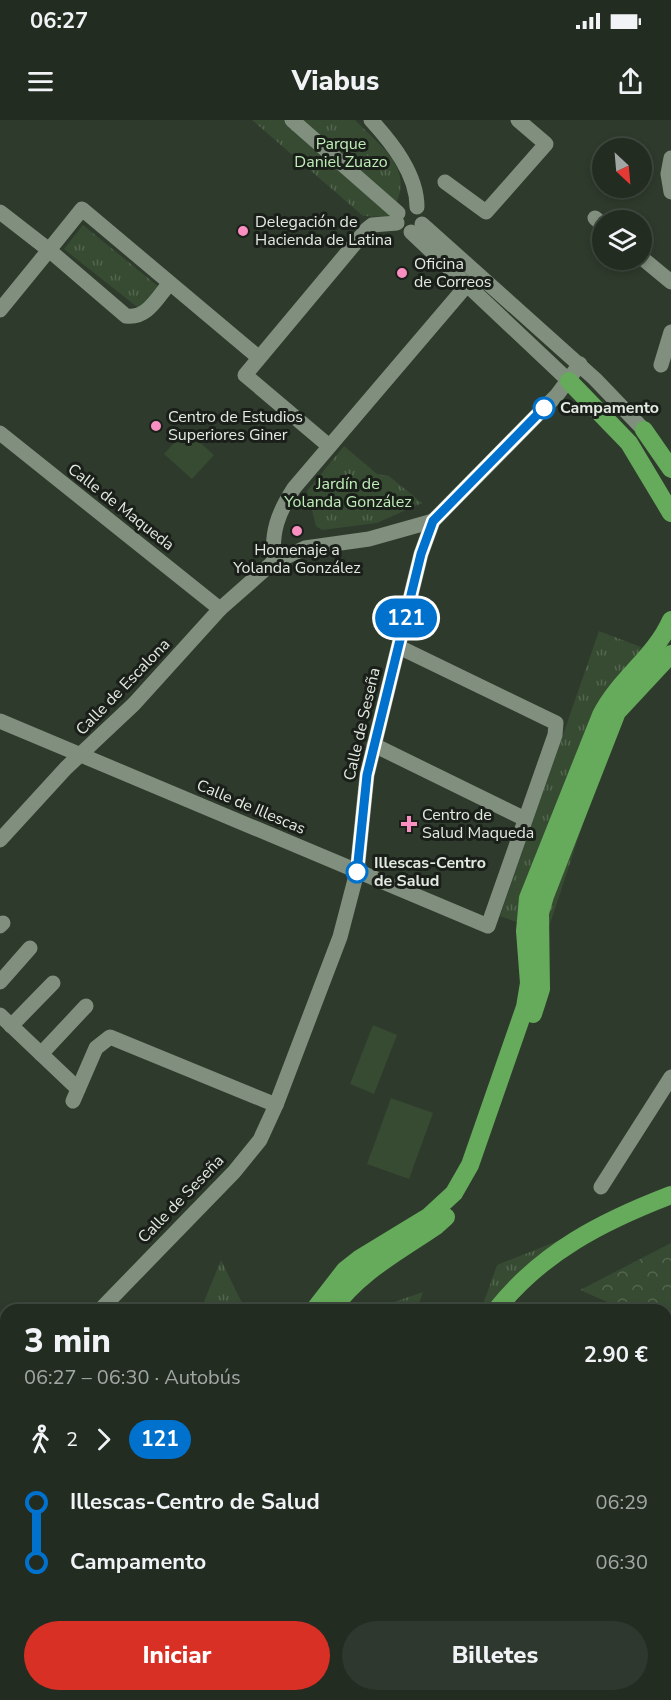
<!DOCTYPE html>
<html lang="es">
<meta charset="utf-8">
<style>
body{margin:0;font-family:"Nunito Sans",sans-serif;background:#2e382e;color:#f1f3f6;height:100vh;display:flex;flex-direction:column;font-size:22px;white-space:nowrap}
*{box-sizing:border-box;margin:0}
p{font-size:20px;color:#a2a7a5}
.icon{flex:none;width:33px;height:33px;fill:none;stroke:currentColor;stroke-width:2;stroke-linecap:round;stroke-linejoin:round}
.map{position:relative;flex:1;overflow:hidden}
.details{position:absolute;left:0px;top:1184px;width:672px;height:398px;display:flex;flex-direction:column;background:#222c21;border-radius:18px 18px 0 0;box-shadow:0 3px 9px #0003,0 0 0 2px #3f483f}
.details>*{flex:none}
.badge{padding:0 12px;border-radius:20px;font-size:21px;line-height:39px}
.needle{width:39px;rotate:154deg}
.tools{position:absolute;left:592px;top:18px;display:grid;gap:12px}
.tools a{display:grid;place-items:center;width:60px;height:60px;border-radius:50%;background:#222c21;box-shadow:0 3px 9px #0003,0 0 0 2px #3f483f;font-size:30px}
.map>.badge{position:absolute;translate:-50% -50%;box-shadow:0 0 0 3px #fff}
.legs{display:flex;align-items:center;gap:9px;height:66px;padding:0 24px;font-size:20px}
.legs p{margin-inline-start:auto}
.headline{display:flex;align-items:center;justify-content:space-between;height:102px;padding:0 24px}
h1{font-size:33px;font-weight:800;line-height:45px}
.cta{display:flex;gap:12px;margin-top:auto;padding:12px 24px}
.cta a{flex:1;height:69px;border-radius:36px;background:#d93025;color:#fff;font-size:24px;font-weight:800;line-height:69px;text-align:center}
.cta a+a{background:#2e382e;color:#f1f3f6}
ul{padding:0 24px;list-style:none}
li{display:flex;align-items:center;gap:21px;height:60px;font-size:22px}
li i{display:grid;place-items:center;width:9px;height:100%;margin:0 8px;background:currentColor}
li i::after{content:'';width:15px;height:15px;margin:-8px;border:4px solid;border-radius:50%;background:#222c21}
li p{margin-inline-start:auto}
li:first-child i{background:linear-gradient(#0000 50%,currentColor 0)}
li:last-child i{background:linear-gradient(currentColor 50%,#0000 0)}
.status{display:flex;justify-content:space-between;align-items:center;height:42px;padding:0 30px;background:#222c21;direction:ltr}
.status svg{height:16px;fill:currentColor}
header{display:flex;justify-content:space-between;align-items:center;height:78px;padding:0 24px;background:#222c21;font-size:27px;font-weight:800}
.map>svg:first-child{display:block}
</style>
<div class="status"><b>06:27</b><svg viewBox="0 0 49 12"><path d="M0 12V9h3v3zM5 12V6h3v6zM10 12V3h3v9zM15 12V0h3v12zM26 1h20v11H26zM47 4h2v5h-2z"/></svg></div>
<header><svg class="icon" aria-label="menu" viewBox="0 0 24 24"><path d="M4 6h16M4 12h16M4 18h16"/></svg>Viabus<svg class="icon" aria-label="share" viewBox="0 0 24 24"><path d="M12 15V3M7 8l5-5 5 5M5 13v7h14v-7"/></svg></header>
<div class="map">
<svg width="671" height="1580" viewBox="0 0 671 1580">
<defs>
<pattern id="grass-tufts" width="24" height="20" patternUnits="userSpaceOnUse" patternTransform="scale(1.5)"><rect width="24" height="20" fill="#364b32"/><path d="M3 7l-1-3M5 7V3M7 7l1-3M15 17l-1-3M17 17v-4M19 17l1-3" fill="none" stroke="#53654f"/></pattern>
<pattern id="forest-crowns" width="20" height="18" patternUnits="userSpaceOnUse" patternTransform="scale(1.5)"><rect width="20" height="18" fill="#364b32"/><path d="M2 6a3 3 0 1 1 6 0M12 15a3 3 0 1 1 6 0" fill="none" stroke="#53654f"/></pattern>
</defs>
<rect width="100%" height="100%" fill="#2e3a2c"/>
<g fill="url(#grass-tufts)">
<path d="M252 0H355C385 31 420 52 388 97L363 96Z"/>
<path d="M83 105 159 167 144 186 137 187 64 129Z"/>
<path d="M344 326 377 354 389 356 422 383 377 403 322 410 316 406 307 371Z"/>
<path d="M599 511 641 527 547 813 500 796Z"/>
<path d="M575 1114 491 1189 481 1190 497 1145Z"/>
<path d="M221 1140 245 1189H201Z"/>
<path d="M423 1172 417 1189H374Z"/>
<path d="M6 1418V1554L0 1571V1423Z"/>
</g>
<path fill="url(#forest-crowns)" d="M671 1123V1580H369L371 1575H666V1190L623 1189 580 1170Z"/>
<g fill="#364b32">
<path d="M186 310 214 335 192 359 164 334Z"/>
<path d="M373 905 397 915 374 974 350 964Z"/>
<path d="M391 978 433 993 409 1059 367 1044Z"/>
</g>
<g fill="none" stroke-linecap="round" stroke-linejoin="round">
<g stroke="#808f7e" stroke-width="15">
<path d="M292 0 398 93"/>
<path d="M371 0C392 23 417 54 417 87"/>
<path d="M671 38 668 54 671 72"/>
<path d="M445 62 486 92 546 24 518 0"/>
<path d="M0 92 49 130 0 190"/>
<path d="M595 98 603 105"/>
<path d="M422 104 595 259 644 310"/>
<path d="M411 112 569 261"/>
<path d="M642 138 671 162"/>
<path d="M169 164C157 178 147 199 126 196L49 130 82 89 258 237"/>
<path d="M661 245 671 212"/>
<path d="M0 313 220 489"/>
<path d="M329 326 245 255 367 109 372 105 397 103"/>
<path d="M274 441C271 412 278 393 294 368L467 165"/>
<path d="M0 601 488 806 555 615 556 603 399 527"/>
<path d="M374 625 525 699"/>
<path d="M0 720 66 648 134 584 220 489 271 444 305 428 369 419 433 401"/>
<path d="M0 806 3 803"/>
<path d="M0 862 30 828"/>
<path d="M0 895 78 969"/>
<path d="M11 906 53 863"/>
<path d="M41 934 86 886"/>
<path d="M73 981 96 928 110 917 276 985"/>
<path d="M601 1067 671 957"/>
<path d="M100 1190 234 1052 260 1020 276 985 340 817 357 752 367 655 421 434 433 401 557 275 580 244"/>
<path d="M0 1266 6 1272"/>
<path d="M0 1292 6 1286"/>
</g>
<g stroke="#65ab5b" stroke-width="18">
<path d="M569 261 629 323 671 393"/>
<path d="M644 310 671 349"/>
<path d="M533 894 541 869 540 793 545 776 617 592 671 534"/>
<path d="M314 1190 345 1150 359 1139 428 1097 454 1073 470 1045 525 887 529 863 525 811 528 778 601 595C619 559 655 537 671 500"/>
<path d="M332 1190C359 1152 398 1132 436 1106L446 1097"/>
<path d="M496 1190C542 1132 603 1101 671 1075"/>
<path d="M277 1580 282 1575"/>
<path d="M293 1580 297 1575"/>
</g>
</g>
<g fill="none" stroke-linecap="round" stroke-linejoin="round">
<g stroke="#fff" stroke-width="14">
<path id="line-1" d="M357 752 367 655 421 434 433 401 544 288"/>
</g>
<use href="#line-1" stroke="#0072ce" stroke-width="9"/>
</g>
<g fill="#fc8fc2" stroke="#1a2019" stroke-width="2">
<circle cx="243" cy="111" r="6"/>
<circle cx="402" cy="153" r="6"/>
<circle cx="156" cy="306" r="6"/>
<circle cx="297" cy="411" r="6"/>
<path d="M406 695h6v6h6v6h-6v6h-6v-6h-6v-6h6z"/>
</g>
<g fill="#fff" stroke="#0072ce" stroke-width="3">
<circle cx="544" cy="288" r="10"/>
<circle cx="357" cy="752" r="10"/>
</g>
<g text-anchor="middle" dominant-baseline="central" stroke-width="6" stroke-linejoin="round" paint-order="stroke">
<g font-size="16" fill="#bfeeb8" stroke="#1a2019">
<text x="341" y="24">Parque<tspan x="341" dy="18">Daniel Zuazo</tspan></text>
<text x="348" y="364">Jardín de<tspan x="348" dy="18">Yolanda González</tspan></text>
</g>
<g font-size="16" fill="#e2eae1" stroke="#1a2019" text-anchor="start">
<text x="255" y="102">Delegación de<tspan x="255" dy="18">Hacienda de Latina</tspan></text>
<text x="414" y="144">Oficina<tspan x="414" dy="18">de Correos</tspan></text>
<text x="168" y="297">Centro de Estudios<tspan x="168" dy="18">Superiores Giner</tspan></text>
<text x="297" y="430" text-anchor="middle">Homenaje a<tspan x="297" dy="18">Yolanda González</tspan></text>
<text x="422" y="695">Centro de<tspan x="422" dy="18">Salud Maqueda</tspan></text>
</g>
<g font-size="16" font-weight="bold" fill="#e2eae1" stroke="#1a2019" text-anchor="start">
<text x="560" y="288">Campamento</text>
<text x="374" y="743">Illescas-Centro<tspan x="374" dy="18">de Salud</tspan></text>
</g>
<g font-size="16" fill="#e2eae1" stroke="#1a2019">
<text transform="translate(121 387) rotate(38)">Calle de Maqueda</text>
<text transform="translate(123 567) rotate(-46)">Calle de Escalona</text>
<text transform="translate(362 604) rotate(-77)">Calle de Seseña</text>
<text transform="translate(251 687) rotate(23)">Calle de Illescas</text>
<text transform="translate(181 1079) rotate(-46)">Calle de Seseña</text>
</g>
</g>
</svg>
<div class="tools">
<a><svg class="needle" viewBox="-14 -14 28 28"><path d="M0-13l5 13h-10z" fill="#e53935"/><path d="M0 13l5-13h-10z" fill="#a2a7a5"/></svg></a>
<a><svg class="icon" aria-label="layers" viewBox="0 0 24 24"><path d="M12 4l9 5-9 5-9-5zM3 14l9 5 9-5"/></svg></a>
</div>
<b class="badge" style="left:406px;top:498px;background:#0072ce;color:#fff">121</b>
<section class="details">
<div class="headline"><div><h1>3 min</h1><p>06:27 – 06:30 · Autobús</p></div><b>2.90 €</b></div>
<div class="legs"><svg class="icon" aria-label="walk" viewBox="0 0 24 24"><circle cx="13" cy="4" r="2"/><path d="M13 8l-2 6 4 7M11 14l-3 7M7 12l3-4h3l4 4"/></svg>2<svg class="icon" aria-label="forward" viewBox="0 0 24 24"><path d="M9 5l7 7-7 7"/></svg><b class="badge" style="background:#0072ce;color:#fff">121</b></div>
<ul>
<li><i style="color:#0072ce"></i><b>Illescas-Centro de Salud</b><p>06:29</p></li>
<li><i style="color:#0072ce"></i><b>Campamento</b><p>06:30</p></li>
</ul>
<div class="cta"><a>Iniciar</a><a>Billetes</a></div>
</section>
</div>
